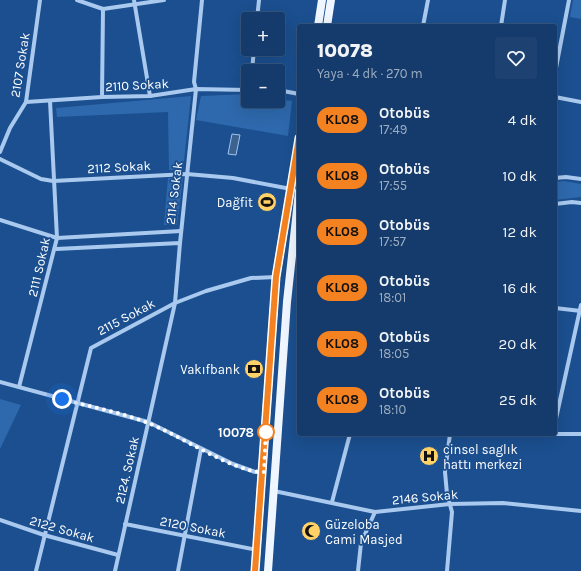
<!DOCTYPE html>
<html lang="tr">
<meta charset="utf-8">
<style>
body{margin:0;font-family:Karla,sans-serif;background:#1d4271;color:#f1f3f6;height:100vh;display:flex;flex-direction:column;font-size:15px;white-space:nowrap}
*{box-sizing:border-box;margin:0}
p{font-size:13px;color:#9dadc1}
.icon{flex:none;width:22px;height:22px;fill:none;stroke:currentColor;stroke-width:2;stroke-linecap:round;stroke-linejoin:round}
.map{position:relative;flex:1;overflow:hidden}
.details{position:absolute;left:297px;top:24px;width:260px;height:412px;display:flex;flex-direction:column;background:#143b6b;border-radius:4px;box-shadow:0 4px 16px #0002,0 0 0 1px #33557e}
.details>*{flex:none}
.badge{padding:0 8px;border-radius:13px;font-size:14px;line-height:26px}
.fabs{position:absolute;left:241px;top:12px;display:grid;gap:8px}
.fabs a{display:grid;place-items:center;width:44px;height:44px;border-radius:4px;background:#143b6b;box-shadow:0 4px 16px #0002,0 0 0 1px #33557e;font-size:20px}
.you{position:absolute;width:20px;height:20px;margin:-10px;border:3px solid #fff;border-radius:50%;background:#1a73e8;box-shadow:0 0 0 6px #1a73e833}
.map>.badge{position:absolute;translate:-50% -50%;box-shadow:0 0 0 2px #fff}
.round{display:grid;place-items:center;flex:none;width:42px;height:42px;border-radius:4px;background:#1d4271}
.headline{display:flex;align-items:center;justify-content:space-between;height:68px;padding:0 20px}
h1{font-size:19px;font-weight:800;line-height:30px}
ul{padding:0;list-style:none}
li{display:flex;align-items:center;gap:12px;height:56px;padding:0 20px}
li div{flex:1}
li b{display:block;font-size:15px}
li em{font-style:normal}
li .badge{min-width:44px;font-weight:700;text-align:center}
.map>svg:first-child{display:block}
</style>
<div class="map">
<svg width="581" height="571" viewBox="0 0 581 571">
<rect width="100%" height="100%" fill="#1b4f8f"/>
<g fill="#2e69ad">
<path d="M573 0H581V19L570 17Z"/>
<path d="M248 94V101H278V99L292 101 288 136 196 120 201 96Z"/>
<path d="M191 96 183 170H169L168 112 57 117 56 108Z"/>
<path d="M168 178H183L177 225H164Z"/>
<path d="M564 181 581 184V197L555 200V182Z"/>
<path d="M0 399 21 405 0 449Z"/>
</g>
<path fill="#3c6290" stroke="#9cc4f0" d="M232 134 240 135 236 155 228 154Z"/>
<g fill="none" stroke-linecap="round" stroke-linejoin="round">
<g stroke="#a9c9ee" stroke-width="4">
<path d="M77 0 103 9 164 0"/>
<path d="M134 0 150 96"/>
<path d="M257 19 259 0"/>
<path d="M423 26 428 0"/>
<path d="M501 26 505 0"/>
<path d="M252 71 254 49"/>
<path d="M555 73 569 0"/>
<path d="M278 90 299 94"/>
<path d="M102 97 103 9"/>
<path d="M555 97 581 102"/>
<path d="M26 102 102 97 150 96 196 89 248 90"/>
<path d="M0 152 10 128 26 102 40 0"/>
<path d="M0 159 41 179 53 181 187 174 233 178 291 189"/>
<path d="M555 178 566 177 581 179"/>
<path d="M555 204 572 202 581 203"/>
<path d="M0 220 57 238 181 231"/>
<path d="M180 243 196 89 194 82 202 0"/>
<path d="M56 249 180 243 175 303 115 571"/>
<path d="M555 308 581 311"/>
<path d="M0 382 148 422 233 464 255 472H263"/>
<path d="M19 387 57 238 50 101"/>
<path d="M555 423 581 305"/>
<path d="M555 434H581"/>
<path d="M274 491 375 512 450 504 503 503 581 511"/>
<path d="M332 502 350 434"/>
<path d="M0 520 44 535 118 555"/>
<path d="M125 524 257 550"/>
<path d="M36 571 91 348 175 303 206 291 251 278 276 277"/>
<path d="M178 571 201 449"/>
<path d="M358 571 361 543 375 512"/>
<path d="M447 571 452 512 447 494 445 472 450 434"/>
</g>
<g stroke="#f0f6ff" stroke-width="8">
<path d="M318 26 322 0"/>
<path d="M327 26 331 0"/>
<path d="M255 571 276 277 299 139"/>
<path d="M268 571 287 302 299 191"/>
</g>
</g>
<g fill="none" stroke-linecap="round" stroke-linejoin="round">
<g stroke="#fff" stroke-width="9">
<path id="line" d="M255 571 276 277 299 138"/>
</g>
<use href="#line" stroke="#f58220" stroke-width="6"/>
<path stroke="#fff" stroke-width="4" stroke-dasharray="0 7.2" d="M62 399C90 407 121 412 148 423 178 434 234 473 264 472L266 426V432"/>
</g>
<defs>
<g id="stadium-disc" transform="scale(1)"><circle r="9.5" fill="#ffd166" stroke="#1b4f8f"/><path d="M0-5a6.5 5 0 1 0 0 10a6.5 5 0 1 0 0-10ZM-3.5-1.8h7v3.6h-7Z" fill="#111"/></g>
<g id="bank-disc" transform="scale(1)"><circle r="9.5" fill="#ffd166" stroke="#1b4f8f"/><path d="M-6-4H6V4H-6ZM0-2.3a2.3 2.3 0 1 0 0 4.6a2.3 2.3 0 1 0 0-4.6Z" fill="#111"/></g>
<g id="hospital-disc" transform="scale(1)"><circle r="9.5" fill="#ffd166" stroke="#1b4f8f"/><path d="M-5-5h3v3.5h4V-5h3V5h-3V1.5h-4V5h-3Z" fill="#111"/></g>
<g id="mosque-disc" transform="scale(1)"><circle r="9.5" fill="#ffd166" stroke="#1b4f8f"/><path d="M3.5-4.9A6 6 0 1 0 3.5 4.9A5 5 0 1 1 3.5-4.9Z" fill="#111"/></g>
</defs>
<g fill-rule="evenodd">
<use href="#stadium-disc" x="267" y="202"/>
<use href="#bank-disc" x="254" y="369"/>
<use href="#hospital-disc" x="429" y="456"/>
<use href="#mosque-disc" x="311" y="531"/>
</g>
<circle fill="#fff" stroke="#f58220" stroke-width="2" cx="266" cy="432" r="8"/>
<g text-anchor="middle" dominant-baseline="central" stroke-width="3.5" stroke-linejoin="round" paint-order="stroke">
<g font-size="13" fill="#fff" stroke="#1b4f8f">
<text transform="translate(20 65) rotate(-81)">2107 Sokak</text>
<text transform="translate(137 85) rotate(-3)">2110 Sokak</text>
<text transform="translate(119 167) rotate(-3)">2112 Sokak</text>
<text transform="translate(174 193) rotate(-83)">2114 Sokak</text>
<text transform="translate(39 267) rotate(-77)">2111 Sokak</text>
<text transform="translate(126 317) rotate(-28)">2115 Sokak</text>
<text transform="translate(127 470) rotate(-77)">2124. Sokak</text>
<text transform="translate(425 497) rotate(-5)">2146 Sokak</text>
<text transform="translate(193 527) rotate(11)">2120 Sokak</text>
<text transform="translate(62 529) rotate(16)">2122 Sokak</text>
</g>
<g font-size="13" fill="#fff" stroke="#1b4f8f" text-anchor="end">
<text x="253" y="202">Dağfit</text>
<text x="240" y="369">Vakıfbank</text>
<text x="443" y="449" text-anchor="start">cinsel saglık<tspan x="443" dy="15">hattı merkezi</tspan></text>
<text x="325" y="524" text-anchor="start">Güzeloba<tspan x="325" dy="15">Cami Masjed</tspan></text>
</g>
<g font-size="13" font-weight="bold" fill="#fff" stroke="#1b4f8f" text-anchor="end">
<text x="254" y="432">10078</text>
</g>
</g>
</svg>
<div class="fabs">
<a>+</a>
<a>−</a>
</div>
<div class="you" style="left:62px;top:399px"></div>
<section class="details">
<div class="headline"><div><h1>10078</h1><p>Yaya · 4 dk · 270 m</p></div><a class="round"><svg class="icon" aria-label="heart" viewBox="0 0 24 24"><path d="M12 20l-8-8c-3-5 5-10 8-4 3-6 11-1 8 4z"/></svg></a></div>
<ul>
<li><span class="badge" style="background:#f58220;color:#111">KL08</span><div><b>Otobüs</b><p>17:49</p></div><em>4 dk</em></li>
<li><span class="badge" style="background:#f58220;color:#111">KL08</span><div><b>Otobüs</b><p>17:55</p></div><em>10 dk</em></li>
<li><span class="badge" style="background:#f58220;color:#111">KL08</span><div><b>Otobüs</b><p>17:57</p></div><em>12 dk</em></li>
<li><span class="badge" style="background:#f58220;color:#111">KL08</span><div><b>Otobüs</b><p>18:01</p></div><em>16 dk</em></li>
<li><span class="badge" style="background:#f58220;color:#111">KL08</span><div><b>Otobüs</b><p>18:05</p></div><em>20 dk</em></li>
<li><span class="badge" style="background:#f58220;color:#111">KL08</span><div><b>Otobüs</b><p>18:10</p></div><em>25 dk</em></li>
</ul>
</section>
</div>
